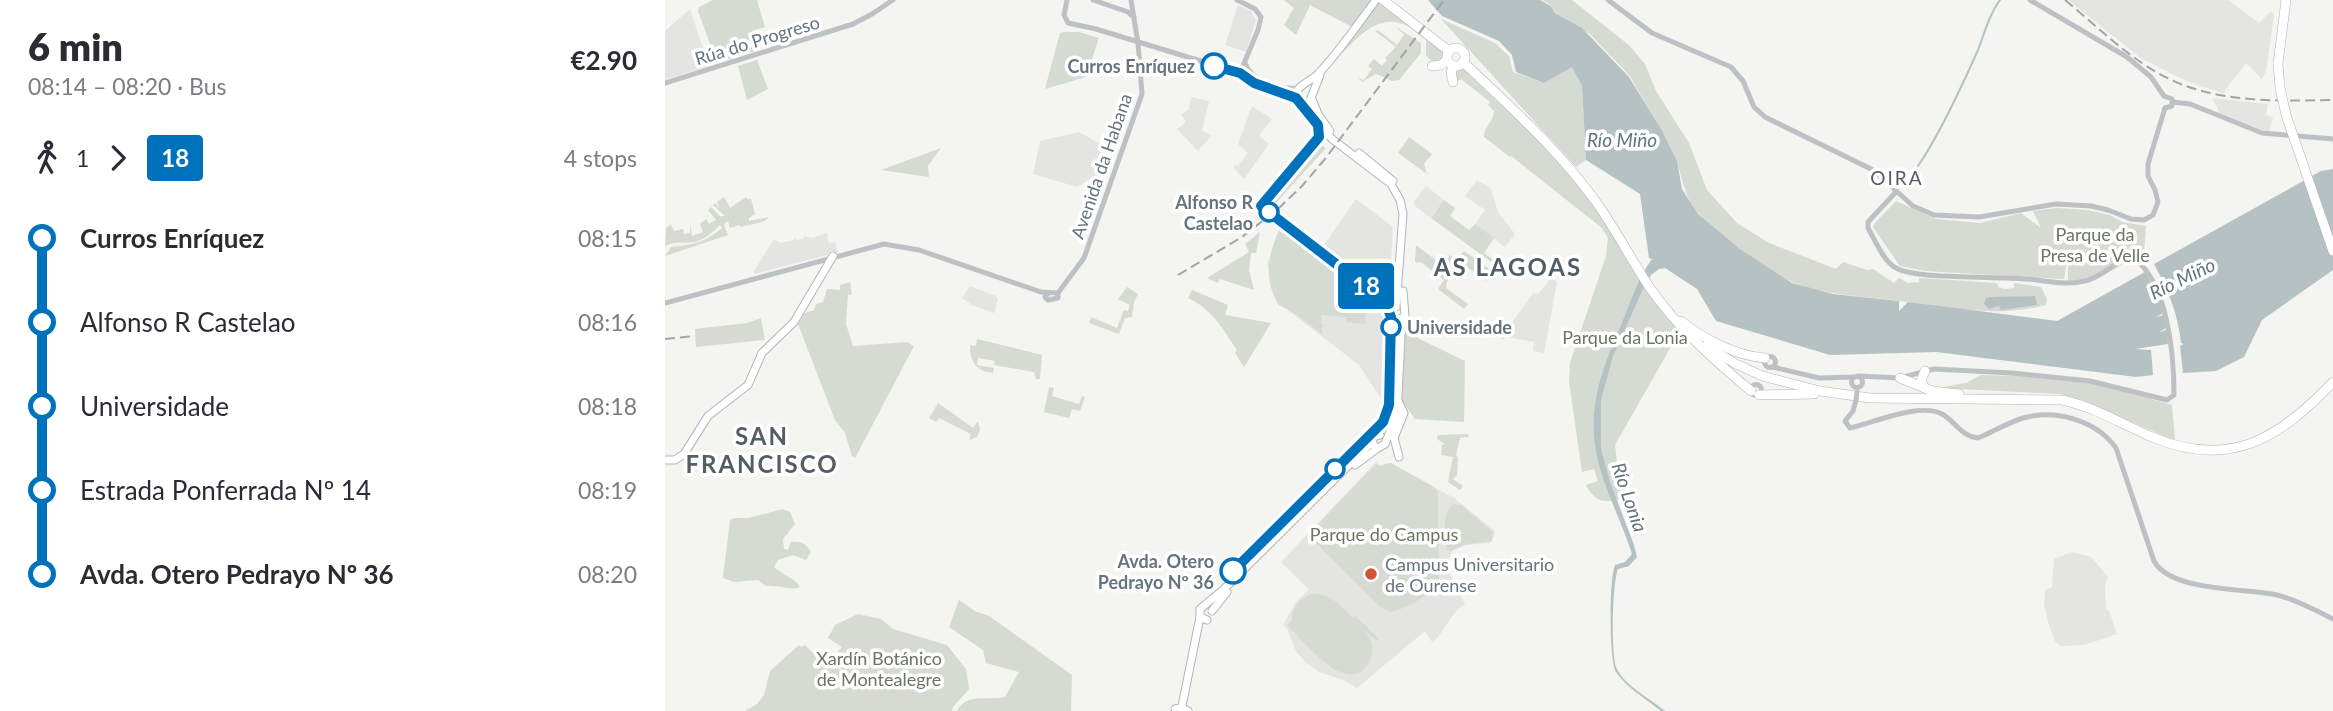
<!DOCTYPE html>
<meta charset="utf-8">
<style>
body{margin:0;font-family:Lato,sans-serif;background:#f2f2f3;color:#2b2b33;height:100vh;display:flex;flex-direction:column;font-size:26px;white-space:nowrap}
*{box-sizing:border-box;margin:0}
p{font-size:23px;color:#7c7c81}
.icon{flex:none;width:38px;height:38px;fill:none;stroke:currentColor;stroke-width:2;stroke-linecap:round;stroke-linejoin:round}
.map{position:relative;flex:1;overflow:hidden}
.panel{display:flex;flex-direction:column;background:#fff;width:665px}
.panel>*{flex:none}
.badge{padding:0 14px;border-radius:5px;font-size:24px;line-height:46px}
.map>.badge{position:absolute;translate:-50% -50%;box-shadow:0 0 0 4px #fff}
.legs{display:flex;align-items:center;gap:10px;height:77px;padding:0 28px;font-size:23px}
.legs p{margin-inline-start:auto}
.headline{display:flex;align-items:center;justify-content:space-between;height:119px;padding:0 28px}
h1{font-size:38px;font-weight:800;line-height:52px}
ul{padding:0 28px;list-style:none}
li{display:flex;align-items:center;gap:24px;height:84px;font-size:26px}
li i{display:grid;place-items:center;width:10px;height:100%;margin:0 9px;background:currentColor}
li i::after{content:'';width:18px;height:18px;margin:-9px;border:5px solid;border-radius:50%;background:#fff}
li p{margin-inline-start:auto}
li:first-child i{background:linear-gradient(#0000 50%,currentColor 0)}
li:last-child i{background:linear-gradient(currentColor 50%,#0000 0)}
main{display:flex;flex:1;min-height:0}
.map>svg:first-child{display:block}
</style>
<main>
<section class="panel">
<div class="headline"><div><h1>6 min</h1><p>08:14 – 08:20 · Bus</p></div><b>€2.90</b></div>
<div class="legs"><svg class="icon" aria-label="walk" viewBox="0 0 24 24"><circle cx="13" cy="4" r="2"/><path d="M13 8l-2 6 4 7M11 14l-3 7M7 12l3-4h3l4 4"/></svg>1<svg class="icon" aria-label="forward" viewBox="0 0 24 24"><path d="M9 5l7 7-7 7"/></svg><b class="badge" style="background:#0072bc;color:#fff">18</b><p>4 stops</p></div>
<ul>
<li><i style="color:#0072bc"></i><b>Curros Enríquez</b><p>08:15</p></li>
<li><i style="color:#0072bc"></i><span>Alfonso R Castelao</span><p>08:16</p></li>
<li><i style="color:#0072bc"></i><span>Universidade</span><p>08:18</p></li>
<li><i style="color:#0072bc"></i><span>Estrada Ponferrada Nº 14</span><p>08:19</p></li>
<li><i style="color:#0072bc"></i><b>Avda. Otero Pedrayo Nº 36</b><p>08:20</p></li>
</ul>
</section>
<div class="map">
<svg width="1668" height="711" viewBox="0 0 1668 711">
<rect width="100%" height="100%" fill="#f4f4f0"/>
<g fill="#e4e5e3">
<path d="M1403 0H1563L1594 23 1606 11 1609 14 1601 71 1597 79 1581 63 1558 93 1523 82 1477 59Z"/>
<path d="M573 5 586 11 591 20 581 52 560 45Z"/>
<path d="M25 9 44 66 0 80V31Z"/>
<path d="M526 97 544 101 537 131 547 135 533 151 512 129 519 124 521 121 516 115 524 109Z"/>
<path d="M1547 98 1603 104 1601 115 1608 117 1604 132 1556 115Z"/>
<path d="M587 106 607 119 594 136 604 144 579 179 569 168 570 165 573 166 583 153 573 144Z"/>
<path d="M414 132 437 145 431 175 412 187 368 174 375 141Z"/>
<path d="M812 180 826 189 833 212 850 234 840 247 810 224 820 210 800 196Z"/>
<path d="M761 186 779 200 766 218 750 206 749 201Z"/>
<path d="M691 199 728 227 724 295 659 245Z"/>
<path d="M615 227 622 228 718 303 726 320 723 398 717 400 694 365 611 301 602 264Z"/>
<path d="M162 233 164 244 170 242 173 252 89 274V271L109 239 116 243 129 240V238L132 240 139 239V236L147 238Z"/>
<path d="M886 278 892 282 879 353 868 351 869 342 840 337 839 340 835 339 869 292 873 294Z"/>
<path d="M305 286 331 296 333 300 329 313 307 305 297 298Z"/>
<path d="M711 462 714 465 725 463 789 498 829 530 830 534 825 543 801 545 787 551 781 566 800 604 791 611 773 637 767 642 760 631 692 688 678 680 654 672 640 662 631 651 622 629 618 625 631 602 644 590 616 562Z"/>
<path d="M1407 552 1426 557 1443 577 1440 585 1441 609 1444 611 1452 634 1419 645 1396 646 1390 641 1383 622 1379 604 1380 590 1387 587 1389 559Z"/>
</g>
<g fill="#d5dad2">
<path d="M48 0H92L100 27 87 31 93 50 52 63 33 11 34 7Z"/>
<path d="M619 0H713L775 47 780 57 777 62H768L761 56V40C754 35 746 27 738 24 711 14 692 39 675 55L693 30 645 5 631 35 619 25 629 8Z"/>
<path d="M877 0H907L965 46 980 64 991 91 1024 143 1042 190 1072 223 1104 243 1171 269 1178 262 1202 270 1208 269 1229 283 1234 278 1243 283 1254 282V278L1332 283 1333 287 1340 289 1349 288V283L1376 287 1382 299 1381 305C1331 319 1279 306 1228 300 1196 296 1159 295 1129 283 1107 274 1050 232 1034 214 1017 195 1018 172 1007 151L965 76 925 34 891 13 886 5Z"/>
<path d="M776 19 830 43 844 56 848 72 879 83 907 66 917 86 921 160 911 167Z"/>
<path d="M731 27 756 43V53L734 80 727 81 711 74 697 82 692 76 698 81 707 69 703 66 709 59 717 66 722 60 720 58 731 47 710 31 713 30 732 45 739 35Z"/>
<path d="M399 32H414L434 38 421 77 380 89 395 33Z"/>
<path d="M92 60 103 89 82 100 73 66Z"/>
<path d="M792 67 802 70C845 112 888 152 924 199 956 241 978 291 1015 331L950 445 954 478 963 496C945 503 932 506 921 485L933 481 929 469 917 472 904 381 905 363 941 256 943 238 937 228 846 156 845 157 819 137C818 128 829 121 829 111L823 105 825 102 796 79 793 81 790 78 789 70Z"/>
<path d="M744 137 767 154 759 164 762 174 733 153Z"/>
<path d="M653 143 661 148 610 204 608 209 602 205Z"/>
<path d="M276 148 263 166 264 177 216 170Z"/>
<path d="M59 197 65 208 81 197 83 199H86L90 214 84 218V221L104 217 100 221 76 227 74 225 65 228 63 221 59 224 63 235 0 256 6 247C26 245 42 242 57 228L55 225C47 233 40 239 29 242 19 244 8 240 0 247L1 228 6 225 9 231 18 229 19 234 25 233V224L27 236 38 232 35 224 41 219 44 224 51 220 43 210 46 207 55 216H60L48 205 50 203 55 209 52 202Z"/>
<path d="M779 200 790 208 785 216 804 230 810 224 829 238 819 253 831 262 829 264 766 218Z"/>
<path d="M1231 201 1271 219 1315 223 1356 213 1376 228 1368 211 1392 208 1423 210 1445 215 1457 222 1481 226 1479 252C1455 265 1432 284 1403 280V258L1374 253V256L1402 260 1399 279 1260 271 1235 266 1208 227 1210 223Z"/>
<path d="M622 228 708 295 702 301 700 324 681 322V317L657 315 656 324 660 325 657 327V334L629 313 614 305C598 279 603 256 614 230Z"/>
<path d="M595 232 591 253H586L584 270 589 290 555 279 553 283 542 278 584 252 580 244Z"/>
<path d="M751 245 777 265 785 255 791 259 799 251 827 271 821 281 798 264 794 269 792 268 782 282 781 288 803 304 799 309 773 289 779 280 757 263 750 262Z"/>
<path d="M185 282 187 294 183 295 181 324 188 346 242 342 249 346 190 458 187 456 180 433 170 420 133 324 140 313 149 310 151 304 158 302 162 289 175 290V285Z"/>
<path d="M462 287 473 294 469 302 467 317 460 318 454 334 424 323 426 317 452 328 459 310 463 311 465 305 453 299Z"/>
<path d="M527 290 563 305 560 315 606 323 579 367 570 353 572 350C557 328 548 310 523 298Z"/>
<path d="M96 318 100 340 31 347 30 329 82 323Z"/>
<path d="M740 332 800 361 799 422 750 419 737 401Z"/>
<path d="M312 339 377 355 375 379H371L369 372 329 365 330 361 313 358 312 365 329 368 328 373C311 371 305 362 305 345L311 346Z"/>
<path d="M1316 375 1388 377 1420 380 1507 405 1510 441 1420 401 1395 394 1273 388 1301 383Z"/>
<path d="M384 387 389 388 387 396 414 404 417 396 420 397 415 411 407 409 404 418 379 412Z"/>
<path d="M273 403 308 428 313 421 315 430 312 437 304 440 306 434 274 418 271 422 264 418Z"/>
<path d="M803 434 804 437 795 438 791 455 793 458 792 475 788 479 798 486 795 490 783 482 788 457 776 455 777 445 780 444 772 439 773 435Z"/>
<path d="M726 463 769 487 773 492 774 578C772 593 740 609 726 612L715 607 643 535 711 464 715 466Z"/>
<path d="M789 504 796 505 828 532 827 541 801 544 786 551 781 550C781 535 775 513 789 504Z"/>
<path d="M118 509 125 512 130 524 118 539 119 549 123 550 126 542C136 541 141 543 146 552L141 560 128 555 113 560 109 567C117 575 129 577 135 587 124 591 113 584 101 586L93 580 69 582 58 578 65 520 69 518H84Z"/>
<path d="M647 594C666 593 675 605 688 618L690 616 714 639 712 641 700 631C706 640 711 650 704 662 683 700 639 641 622 625L627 621C627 607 634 599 647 594Z"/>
<path d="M294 600 310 611 324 616 407 675 406 711H292C302 692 323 701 340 697L354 672 321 663 318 650 284 627Z"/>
<path d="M193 614 216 619 228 629 282 645 301 669 304 689 288 707 287 711H80L92 704 99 695 105 671 134 645 136 647 140 645 149 654 166 659 177 647 163 638 170 625Z"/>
</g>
<g fill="#b6c1c4">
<path d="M763 0H875L886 6 890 13 917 28 964 77 997 131 1012 161 1017 189 1033 214 1075 249 1127 283 1168 294 1234 301V311L1243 302 1392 321 1480 272 1486 283 1480 289 1487 285 1492 297 1486 302 1494 299 1498 313 1491 317 1499 315 1501 328 1494 332 1502 330 1503 344 1470 349 1486 350 1488 375 1471 377 1271 352 1165 355 1051 321 1032 289 1000 268 994 269 986 275 977 291 948 356 936 400V449L945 482 969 545 972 557 964 566 953 569C947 584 946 652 951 667 958 685 986 699 1000 711H996C981 699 962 688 951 672 944 661 944 579 950 565L960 562 967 554C958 525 943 497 935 468 919 414 936 371 957 323 966 301 973 278 987 259L984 258 975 194 921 160 917 86 907 67 879 83 851 72 847 55 834 41 777 16Z"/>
<path d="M1668 169V270L1597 320 1579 357 1551 371 1518 373 1515 346 1519 344 1516 343C1513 314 1503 289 1489 264L1656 171Z"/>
<path d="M1370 296 1372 305 1336 310 1334 306 1324 309 1319 304 1321 298C1329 296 1358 297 1370 296Z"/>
</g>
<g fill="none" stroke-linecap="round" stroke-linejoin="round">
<path stroke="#b6c1c4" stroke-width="2" d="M1253 166C1275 134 1297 86 1313 50 1320 32 1324 15 1335 0"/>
<g stroke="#b1b5b8" stroke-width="9">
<g id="major">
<path d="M711 0C692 25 674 52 653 74 645 82 632 85 630 96L667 139 726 184 735 200 738 214 731 307"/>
<path d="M647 99 653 114 665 131"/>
<path d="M644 103 655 75"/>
<path d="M694 153 728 181"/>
<path d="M729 317 735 319 740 316 738 291"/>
<path d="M728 396 729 317"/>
<path d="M733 401 739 413 729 438 734 457"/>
<path d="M715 435 710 436 707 440 709 446 713 448 720 444 732 414 737 318"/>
<path d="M0 460H10L19 454 43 416 83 385 97 353 129 322 168 256"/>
<path d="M690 465 713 448"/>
<path d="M547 611 562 592"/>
<path d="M542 620 535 617V609L558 590 707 442"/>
<path d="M510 709 516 708 523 711"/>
<path d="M516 711 535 617"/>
</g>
</g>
<g stroke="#b0b4b6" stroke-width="10">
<g id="highway">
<path d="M718 0 784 51"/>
<circle cx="791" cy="57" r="9"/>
<path d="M798 62C846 107 896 152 934 206 952 232 967 261 985 288 1013 328 1049 360 1086 391"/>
<path d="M1613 64 1621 0"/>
<path d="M767 66 776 65 782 60"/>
<path d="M788 82 786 72 789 66"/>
<path d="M1016 321C1038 339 1072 356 1100 358"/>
<path d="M1041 346 1071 364 1095 375"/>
<path d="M1101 377 1155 391 1205 398 1397 400C1430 407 1456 424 1487 437 1565 470 1615 438 1668 382"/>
<path d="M1235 378 1267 391 1294 394"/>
<path d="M1260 388 1256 381 1260 371"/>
<path d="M1094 395 1149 394"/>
</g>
</g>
<g stroke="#bdc1c4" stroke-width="5">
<path d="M402 0 399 15 403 23 431 29 575 73 589 83 631 98"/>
<path d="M428 0 463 12 469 17"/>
<path d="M572 0 590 9 596 17 593 30 575 73"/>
<path d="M943 0 987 33 1066 67 1078 81 1089 107 1100 117 1208 170 1248 206 1269 215 1314 217 1391 204 1426 206 1443 210 1466 219 1479 220 1488 215 1493 202 1490 190 1483 176V164L1500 108"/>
<path d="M1365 0 1462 57 1486 77 1499 96 1507 99V106L1500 108"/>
<path d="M580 63C587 82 614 90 633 88"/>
<path d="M0 83 188 24 207 14 228 0"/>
<path d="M1508 102 1525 104 1597 133 1668 139"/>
<path d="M383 293 380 297 383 300 393 298V293"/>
<path d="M393 293 419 258 477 94 473 43 466 0"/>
<path d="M0 303 219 244 254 250 376 292 393 293"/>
<circle cx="1105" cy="362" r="5.5"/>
<path d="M1108 367 1154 378 1189 377"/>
<path d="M1193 376 1235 378 1269 369 1347 373 1425 381 1502 400 1509 395C1509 356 1503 280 1467 257 1450 261 1438 277 1420 281 1400 286 1380 280 1360 279 1331 276 1253 280 1231 268 1219 262 1210 240 1203 228V222L1231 192"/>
<circle cx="1192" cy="382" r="5.5"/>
<circle cx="1091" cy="390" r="5.5"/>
<path d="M1191 400 1188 411 1180 421 1185 428C1208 423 1255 402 1277 414 1290 421 1297 437 1313 438 1328 432 1342 423 1358 418 1390 409 1431 420 1451 448L1489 561C1506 592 1580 588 1612 595 1632 600 1650 610 1668 619"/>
</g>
<use href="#major" stroke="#fff" stroke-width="7"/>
<use href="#highway" stroke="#fff" stroke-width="9"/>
<g stroke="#9fa5a9" stroke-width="2" stroke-dasharray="10 5" stroke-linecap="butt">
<path d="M1400 0C1427 22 1451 46 1480 65 1537 104 1602 101 1668 100"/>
<path d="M513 275 577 237 614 208 637 186 660 159 779 0"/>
<path d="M0 339 30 336"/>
</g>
<g stroke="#b0b4b6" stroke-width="10" stroke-linecap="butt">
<g id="highway-bridge">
<path d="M1613 64 1615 88 1621 115 1668 251"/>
<path d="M1095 375 1101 377"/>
</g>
</g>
<path stroke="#bdc1c4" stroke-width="5" d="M1191 400 1192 392"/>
<use href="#highway-bridge" stroke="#fff" stroke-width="9"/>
</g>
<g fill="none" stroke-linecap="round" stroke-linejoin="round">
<g stroke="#fff" stroke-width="16">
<path id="line-1" d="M549 66 575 73 589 83 631 98 653 125 654 137 596 206 710 294 722 306 726 317 724 405 718 422 568 571"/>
</g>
<use href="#line-1" stroke="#0072bc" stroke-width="10"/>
</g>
<g fill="#fff" stroke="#0072bc" stroke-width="3.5">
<circle cx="549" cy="66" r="12"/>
<circle cx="604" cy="212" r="9"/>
<circle cx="726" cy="327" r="9"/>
<circle cx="670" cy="469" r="9"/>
<circle cx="568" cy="571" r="12"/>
</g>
<circle fill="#d15432" stroke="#fff" stroke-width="2.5" cx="706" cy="574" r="7"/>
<g text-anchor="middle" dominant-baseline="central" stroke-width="7" stroke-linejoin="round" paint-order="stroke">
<g font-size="18" fill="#65747e" stroke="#fff">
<text transform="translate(92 40) rotate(-17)">Rúa do Progreso</text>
<text transform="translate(436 166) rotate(-71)">Avenida da Habana</text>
</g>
<g font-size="18" font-weight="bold" fill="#65747e" stroke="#fff" text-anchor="end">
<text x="530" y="66">Curros Enríquez</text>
<text x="588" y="202">Alfonso R<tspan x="588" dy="21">Castelao</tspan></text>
<text x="742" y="327" text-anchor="start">Universidade</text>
<text x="549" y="561">Avda. Otero<tspan x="549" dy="21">Pedrayo Nº 36</tspan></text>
</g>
<g font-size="18" fill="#687663" stroke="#fff">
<text x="1430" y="234">Parque da<tspan x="1430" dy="21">Presa de Velle</tspan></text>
<text x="960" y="337">Parque da Lonia</text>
<text x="719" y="534">Parque do Campus</text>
<text x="214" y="658">Xardín Botánico<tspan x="214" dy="21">de Montealegre</tspan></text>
</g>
<g font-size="18" fill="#65747e" stroke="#fff" text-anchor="start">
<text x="720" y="564">Campus Universitario<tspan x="720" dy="21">de Ourense</tspan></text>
</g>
<g font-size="19" font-style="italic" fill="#61757b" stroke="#fff">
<text x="957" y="139">Río Miño</text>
<text transform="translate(1517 278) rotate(-26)">Río Miño</text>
<text transform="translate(965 497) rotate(71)">Río Lonia</text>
</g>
<g font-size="19" letter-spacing="2" fill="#525d64" stroke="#fff">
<text x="1232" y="177">OIRA</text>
</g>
<g font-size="24" font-weight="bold" letter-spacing="2" fill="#525d64" stroke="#fff">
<text x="843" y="266">AS LAGOAS</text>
<text x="97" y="435">SAN<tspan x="97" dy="28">FRANCISCO</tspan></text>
</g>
</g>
</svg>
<b class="badge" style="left:701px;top:286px;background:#0072bc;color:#fff">18</b>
</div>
</main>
